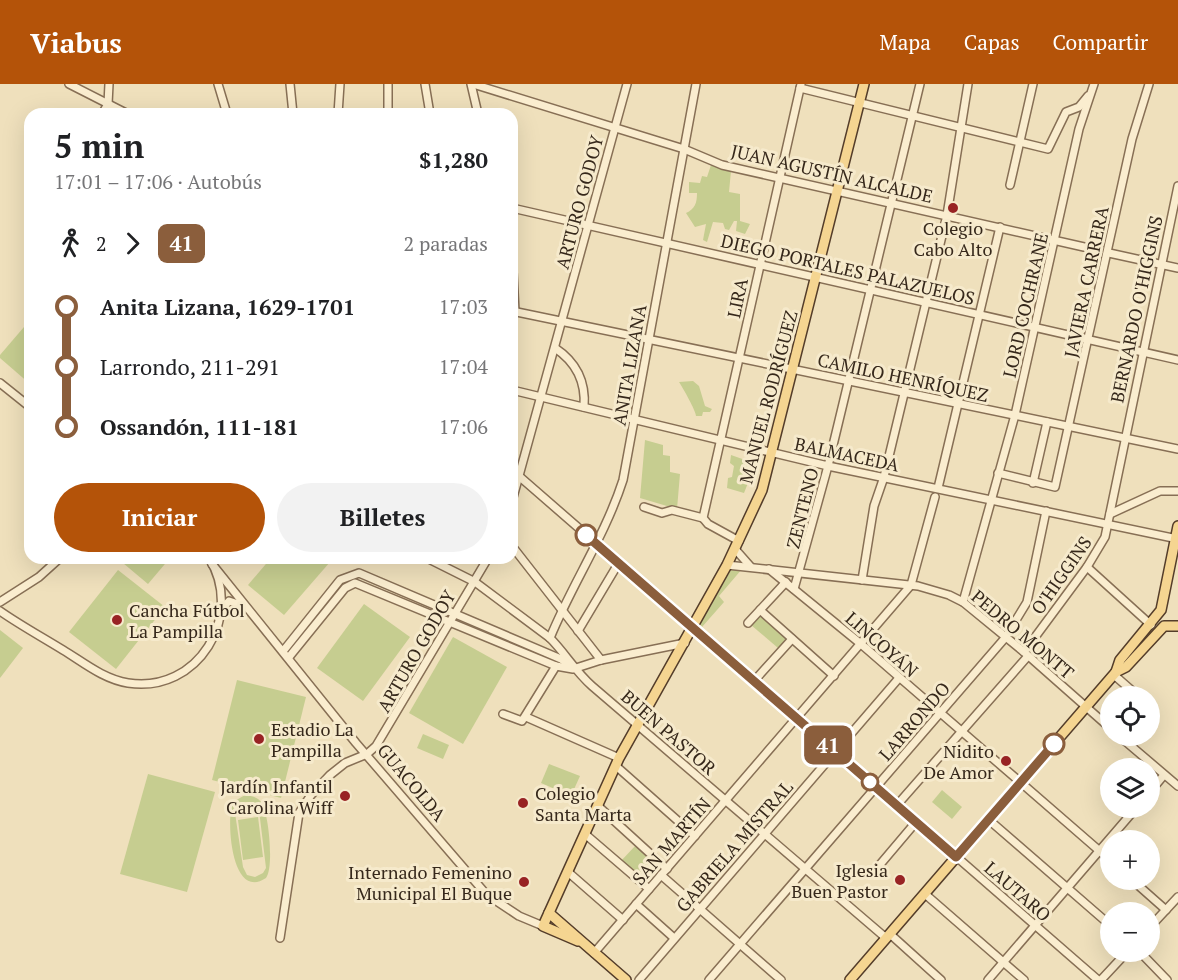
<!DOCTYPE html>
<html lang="es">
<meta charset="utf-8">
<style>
body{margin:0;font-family:"PT Serif",serif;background:#f2f2f2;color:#202124;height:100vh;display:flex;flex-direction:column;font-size:22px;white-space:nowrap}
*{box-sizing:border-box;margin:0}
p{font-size:20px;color:#757577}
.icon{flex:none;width:33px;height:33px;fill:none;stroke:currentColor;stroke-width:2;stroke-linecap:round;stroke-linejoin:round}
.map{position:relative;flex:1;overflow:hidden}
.panel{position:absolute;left:24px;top:24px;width:494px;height:456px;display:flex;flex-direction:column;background:#fff;border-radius:18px;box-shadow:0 6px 24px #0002}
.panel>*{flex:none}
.badge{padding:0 12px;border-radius:9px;font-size:21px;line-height:39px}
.controls{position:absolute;left:1100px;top:602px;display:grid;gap:12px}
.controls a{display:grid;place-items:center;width:60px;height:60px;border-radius:50%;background:#fff;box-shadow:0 6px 24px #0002;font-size:30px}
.map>.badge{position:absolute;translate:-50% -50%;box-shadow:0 0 0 3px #fff}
.legs{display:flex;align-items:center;gap:9px;height:66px;padding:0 30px;font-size:20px}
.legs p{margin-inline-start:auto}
.headline{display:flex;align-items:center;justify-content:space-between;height:102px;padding:0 30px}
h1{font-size:33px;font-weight:700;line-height:45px}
.button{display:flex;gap:12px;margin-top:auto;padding:12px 30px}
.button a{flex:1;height:69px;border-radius:36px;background:#b45309;color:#fff;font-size:24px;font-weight:700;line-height:69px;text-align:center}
.button a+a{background:#f2f2f2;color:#202124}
ul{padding:0 30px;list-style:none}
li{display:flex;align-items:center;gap:21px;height:60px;font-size:22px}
li i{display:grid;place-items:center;width:9px;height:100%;margin:0 8px;background:currentColor}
li i::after{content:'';width:15px;height:15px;margin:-8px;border:4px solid;border-radius:50%;background:#fff}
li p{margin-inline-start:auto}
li:first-child i{background:linear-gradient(#0000 50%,currentColor 0)}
li:last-child i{background:linear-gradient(currentColor 50%,#0000 0)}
header{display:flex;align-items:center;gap:36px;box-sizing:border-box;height:84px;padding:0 30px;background:#b45309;color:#fff}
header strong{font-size:28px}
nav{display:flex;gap:33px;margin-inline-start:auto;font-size:21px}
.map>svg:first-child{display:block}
</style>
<header>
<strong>Viabus</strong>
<nav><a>Mapa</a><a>Capas</a><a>Compartir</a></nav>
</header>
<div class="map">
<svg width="1178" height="896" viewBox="0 0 1178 896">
<rect width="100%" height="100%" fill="#efe0bc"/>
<g fill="#c6cd90" fill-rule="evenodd">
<path d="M711 81 731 87 729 108 740 110V137L750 140 745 150 736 147 737 137H734L729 146 725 145 723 139 713 138 707 158 703 156 706 140 695 143 686 129C695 125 697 119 697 109H689V98L700 99 702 92 707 93Z"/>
<path d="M30 236V300L0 274V271Z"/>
<path d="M693 297 699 302 705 322 712 325 710 328H703L702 332H696C696 327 683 304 679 298Z"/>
<path d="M645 356 663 361V371L670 372V388L680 390 677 425 640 414Z"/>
<path d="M731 371 748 377 745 398 748 399 744 409 727 404 728 394 732 393 734 382 730 379Z"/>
<path d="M117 474H170L148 500Z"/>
<path d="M271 474H325L330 478 284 531 248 501Z"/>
<path d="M742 485 719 512 724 518 702 543 700 540 731 486Z"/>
<path d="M118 486 165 523 116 585 69 548Z"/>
<path d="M364 520 410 553 363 617 317 584Z"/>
<path d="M760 531 787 554 778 564 751 541Z"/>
<path d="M0 546 23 564 0 594Z"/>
<path d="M453 553 507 583 463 660 409 629Z"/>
<path d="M237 596 306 613 281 714 212 696Z"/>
<path d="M423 650 449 661 443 675 417 664Z"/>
<path d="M549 680 580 692 571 712 541 699Z"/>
<path d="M148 690 215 708 187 808 120 790Z"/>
<path d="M942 706 962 723 952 735 932 718Z"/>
<path d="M245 711C252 712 258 713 262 719 269 731 274 784 266 794 230 818 226 731 233 718ZM243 718H253L259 726 266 784 263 789 255 793 247 791 243 783 235 729 238 721Z"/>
<path d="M258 733 263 773 243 776 238 736Z"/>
<path d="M637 760 661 782 644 800 620 778Z"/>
</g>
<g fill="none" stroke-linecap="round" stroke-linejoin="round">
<g stroke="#876f55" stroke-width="10">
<g id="minor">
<path d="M69 0 128 30"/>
<path d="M218 0 227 30"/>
<path d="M290 0 293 30"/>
<path d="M425 0 430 30"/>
<path d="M471 0 478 30"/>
<path d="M473 0 684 65 722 81 1084 163"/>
<path d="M800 4 1048 65 1066 28 1079 23 1088 12"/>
<path d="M102 30 108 20 109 0"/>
<path d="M338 30 340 0"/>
<path d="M388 30V0"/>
<path d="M1010 101 1033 0"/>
<path d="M512 124 1178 276"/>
<path d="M512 168 515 228"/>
<path d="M1109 169 1178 184"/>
<path d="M512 227 1178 365"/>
<path d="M555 264C576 278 586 298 584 323"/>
<path d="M0 299 30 323"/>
<path d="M512 306 828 382 1178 455"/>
<path d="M512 386 1098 896"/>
<path d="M998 389 1055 403 1132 55 1149 0"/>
<path d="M1033 399 1047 338"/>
<path d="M938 404 1000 143"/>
<path d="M512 417 627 0"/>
<path d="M644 423 662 429 672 426 703 434"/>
<path d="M1110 430 1160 407H1178"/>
<path d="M739 457 708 440 703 434 801 0"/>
<path d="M512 462 601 576"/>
<path d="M735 465 750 482"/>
<path d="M427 474 475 498 550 554C565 569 575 587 592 602L886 854"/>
<path d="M212 480 356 659 486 810 519 832 543 842"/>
<path d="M727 481 918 502 949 511 963 518 1024 568 1110 644"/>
<path d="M1087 483 1151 541"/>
<path d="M769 485 861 560 1110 776"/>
<path d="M862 496 874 422 884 393 947 131 968 0"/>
<path d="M794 505 828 382 920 0"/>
<path d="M0 518 39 493 60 474"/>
<path d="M963 518 1015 331 1079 45 1094 0"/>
<path d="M222 525 229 517 244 522"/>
<path d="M760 526 834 592"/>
<path d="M0 527C20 541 42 553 63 566 83 578 103 595 128 599 198 610 245 532 209 474"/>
<path d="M748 539 786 498"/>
<path d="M578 547 618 480"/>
<path d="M550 554C572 500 605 452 623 396L696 0"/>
<path d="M284 566 340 496 359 489 561 575 569 581"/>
<path d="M1024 568 1087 483 1105 453 1178 102"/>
<path d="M289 573 345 504 355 499 556 582 573 585 601 576 685 559"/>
<path d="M1114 591 1138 612"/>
<path d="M754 597 792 555"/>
<path d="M1149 622 1153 625"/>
<path d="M503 630 522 637 556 582"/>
<path d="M526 633 619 674"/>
<path d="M1118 651 1178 702"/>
<path d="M616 682 695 752"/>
<path d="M1149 709 1164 691"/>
<path d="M897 721 1028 572"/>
<path d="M598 722 667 785"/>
<path d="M989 736 1110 841"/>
<path d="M585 750 649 805"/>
<path d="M568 788 623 836"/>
<path d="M872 790 916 738"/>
<path d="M661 791 781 896"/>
<path d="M1131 795 1166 826"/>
<path d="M925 810 1024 896"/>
<path d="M636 820 674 854"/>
<path d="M1149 844 1178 813"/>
<path d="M890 850 941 896"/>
<path d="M280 854 299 729 311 711 330 691 345 679 367 670 376 662 488 474"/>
<path d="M1139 867 1167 896"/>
<path d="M594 869 911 501 935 413"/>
<path d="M639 896 899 594"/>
<path d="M709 896 1005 554 1027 518 1046 427"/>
<path d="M988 896 1137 723"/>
<path d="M1101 896 1128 867"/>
</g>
</g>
<g stroke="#543d2a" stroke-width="12">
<g id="major">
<path d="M1116 588 1120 576 1161 526 1178 442"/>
<path d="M549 829 626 896"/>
<path d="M578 857 543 842 619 674 727 481 762 406 864 0"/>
<path d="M850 896 1116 588 1126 583 1164 542H1178"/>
</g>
</g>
<use href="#minor" stroke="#faedcf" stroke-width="7"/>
<use href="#major" stroke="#f5d591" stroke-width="9"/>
</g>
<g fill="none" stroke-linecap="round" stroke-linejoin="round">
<g stroke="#fff" stroke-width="14">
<path id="line-1" d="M586 451 956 773 1054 660"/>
</g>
<use href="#line-1" stroke="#8b5e3c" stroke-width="9"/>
</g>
<g fill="#982324" stroke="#f6eacc" stroke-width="2">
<circle cx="953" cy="124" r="6"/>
<circle cx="117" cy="536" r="6"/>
<circle cx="259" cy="655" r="6"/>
<circle cx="1006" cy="677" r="6"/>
<circle cx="345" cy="712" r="6"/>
<circle cx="523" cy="719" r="6"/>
<circle cx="900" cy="796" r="6"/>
<circle cx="524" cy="798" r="6"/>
</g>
<g fill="#fff" stroke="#8b5e3c" stroke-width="3">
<circle cx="586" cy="451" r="10"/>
<circle cx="1054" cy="660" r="10"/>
<circle cx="870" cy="698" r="8"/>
</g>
<g text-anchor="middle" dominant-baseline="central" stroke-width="6" stroke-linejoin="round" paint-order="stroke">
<g font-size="18" fill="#36281b" stroke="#f6eacc">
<text transform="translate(832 89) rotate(13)">JUAN AGUSTÍN ALCALDE</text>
<text transform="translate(579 118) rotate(-75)">ARTURO GODOY</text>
<text transform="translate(848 185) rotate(13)">DIEGO PORTALES PALAZUELOS</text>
<text transform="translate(1086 198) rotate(-78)">JAVIERA CARRERA</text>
<text transform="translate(737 214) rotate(-78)">LIRA</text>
<text transform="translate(1025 221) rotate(-77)">LORD COCHRANE</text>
<text transform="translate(1136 225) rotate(-78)">BERNARDO O'HIGGINS</text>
<text transform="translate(629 281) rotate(-80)">ANITA LIZANA</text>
<text transform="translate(903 293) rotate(12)">CAMILO HENRÍQUEZ</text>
<text transform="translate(768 313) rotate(-75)">MANUEL RODRÍGUEZ</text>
<text transform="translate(847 370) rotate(12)">BALMACEDA</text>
<text transform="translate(802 424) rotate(-76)">ZENTENO</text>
<text transform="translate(1061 491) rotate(-55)">O'HIGGINS</text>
<text transform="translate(1023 550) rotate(40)">PEDRO MONTT</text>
<text transform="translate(882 560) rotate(41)">LINCOYÁN</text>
<text transform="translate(416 567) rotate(-60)">ARTURO GODOY</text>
<text transform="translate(914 637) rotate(-49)">LARRONDO</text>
<text transform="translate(669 648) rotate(41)">BUEN PASTOR</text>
<text transform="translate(412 698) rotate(50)">GUACOLDA</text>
<text transform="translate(671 757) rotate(-49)">SAN MARTÍN</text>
<text transform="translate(734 762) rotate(-49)">GABRIELA MISTRAL</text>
<text transform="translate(1018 807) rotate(41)">LAUTARO</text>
</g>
<g font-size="18" fill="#36281b" stroke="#f6eacc" text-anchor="end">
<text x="953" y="144" text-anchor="middle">Colegio<tspan x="953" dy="21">Cabo Alto</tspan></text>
<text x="129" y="526" text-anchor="start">Cancha Fútbol<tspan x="129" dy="21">La Pampilla</tspan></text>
<text x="271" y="645" text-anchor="start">Estadio La<tspan x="271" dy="21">Pampilla</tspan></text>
<text x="994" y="667">Nidito<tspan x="994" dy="21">De Amor</tspan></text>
<text x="333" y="702">Jardín Infantil<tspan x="333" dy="21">Carolina Wiff</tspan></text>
<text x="535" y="709" text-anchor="start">Colegio<tspan x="535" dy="21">Santa Marta</tspan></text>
<text x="888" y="786">Iglesia<tspan x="888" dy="21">Buen Pastor</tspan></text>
<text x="512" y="788">Internado Femenino<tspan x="512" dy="21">Municipal El Buque</tspan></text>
</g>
</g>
</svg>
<div class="controls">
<a><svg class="icon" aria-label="locate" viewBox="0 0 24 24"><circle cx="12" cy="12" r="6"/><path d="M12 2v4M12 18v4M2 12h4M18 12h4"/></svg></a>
<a><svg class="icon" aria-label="layers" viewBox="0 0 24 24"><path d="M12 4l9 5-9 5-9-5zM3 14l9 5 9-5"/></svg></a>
<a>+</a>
<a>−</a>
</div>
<b class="badge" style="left:828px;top:661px;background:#8b5e3c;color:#fff">41</b>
<section class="panel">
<div class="headline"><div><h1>5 min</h1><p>17:01 – 17:06 · Autobús</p></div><b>$1,280</b></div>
<div class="legs"><svg class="icon" aria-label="walk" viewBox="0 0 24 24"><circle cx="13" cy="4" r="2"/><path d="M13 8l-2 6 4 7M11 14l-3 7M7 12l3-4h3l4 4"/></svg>2<svg class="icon" aria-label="forward" viewBox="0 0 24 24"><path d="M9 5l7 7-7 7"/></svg><b class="badge" style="background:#8b5e3c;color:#fff">41</b><p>2 paradas</p></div>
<ul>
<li><i style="color:#8b5e3c"></i><b>Anita Lizana, 1629-1701</b><p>17:03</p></li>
<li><i style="color:#8b5e3c"></i><span>Larrondo, 211-291</span><p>17:04</p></li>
<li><i style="color:#8b5e3c"></i><b>Ossandón, 111-181</b><p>17:06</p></li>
</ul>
<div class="button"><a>Iniciar</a><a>Billetes</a></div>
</section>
</div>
